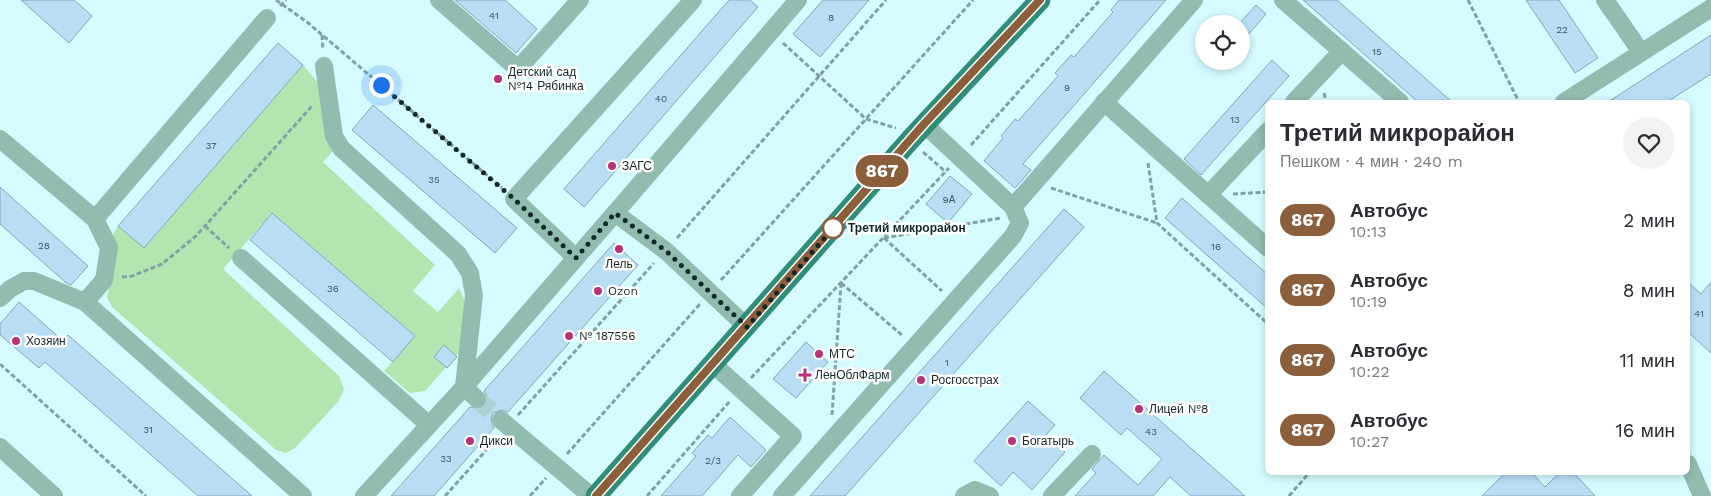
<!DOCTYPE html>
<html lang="ru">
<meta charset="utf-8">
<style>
body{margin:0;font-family:"Work Sans",sans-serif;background:#f2f2f3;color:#2b2b33;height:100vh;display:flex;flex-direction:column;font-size:19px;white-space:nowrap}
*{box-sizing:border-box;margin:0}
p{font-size:16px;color:#7c7c81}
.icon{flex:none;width:28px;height:28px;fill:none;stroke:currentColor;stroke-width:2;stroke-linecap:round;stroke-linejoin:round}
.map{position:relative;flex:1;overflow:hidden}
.details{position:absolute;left:1265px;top:100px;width:425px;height:375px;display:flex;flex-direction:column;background:#fff;border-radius:8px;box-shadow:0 2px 8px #0003}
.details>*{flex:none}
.badge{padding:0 10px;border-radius:16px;font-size:18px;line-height:32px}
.buttons{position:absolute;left:1195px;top:15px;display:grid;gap:10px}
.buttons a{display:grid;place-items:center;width:55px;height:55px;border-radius:50%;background:#fff;box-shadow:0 2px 8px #0003;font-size:25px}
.you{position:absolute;width:25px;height:25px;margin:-12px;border:4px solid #fff;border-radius:50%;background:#1a73e8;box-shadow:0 0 0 8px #1a73e833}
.map>.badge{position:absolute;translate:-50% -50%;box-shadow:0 0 0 2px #fff}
.round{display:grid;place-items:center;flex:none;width:52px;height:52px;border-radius:26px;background:#f2f2f3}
.overview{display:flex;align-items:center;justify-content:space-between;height:85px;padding:0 15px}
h1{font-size:24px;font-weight:800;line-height:38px}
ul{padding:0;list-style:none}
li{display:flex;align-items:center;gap:15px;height:70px;padding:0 15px}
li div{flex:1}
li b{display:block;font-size:19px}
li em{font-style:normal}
li .badge{min-width:55px;font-weight:700;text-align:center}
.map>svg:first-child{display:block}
</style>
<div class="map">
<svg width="1711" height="496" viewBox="0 0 1711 496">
<rect width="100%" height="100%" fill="#d5fbff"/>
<path fill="#b1e6b0" d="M303 65 320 85 334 150 323 162 435 265 413 291 438 312 459 288 465 301 463 348 425 391 410 393 384 371 415 336 272 213 223 269 339 376 344 389 338 402 295 448 286 453 276 450 112 307 107 297C112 272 122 261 112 236L118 226 144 248Z"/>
<g fill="#b9def4" stroke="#83a7bb">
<path d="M21 0H74L92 16 69 43Z"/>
<path d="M455 0H505L537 29 516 53Z"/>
<path d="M729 0H750L758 7 584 207 564 189Z"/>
<path d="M823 0H869L820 57 793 34Z"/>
<path d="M1119 0H1166L1023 164 1031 170 1015 188 984 161 1003 138 1001 136 1015 119 1018 121 1058 76 1055 73 1071 55 1074 57 1113 12 1111 10Z"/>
<path d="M1303 0H1337L1452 102H1418Z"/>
<path d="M1526 0H1559L1598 58 1575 73Z"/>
<path d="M1256 5 1266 14 1248 35 1241 29V24H1239Z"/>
<path d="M1711 35V74L1667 102H1608Z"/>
<path d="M278 43 303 65 144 248 118 226Z"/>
<path d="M1272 60 1289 76 1201 175 1184 159Z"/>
<path d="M373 105 517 228 495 253 352 130Z"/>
<path d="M950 176 972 194 948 223 926 204Z"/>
<path d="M0 187 88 266 71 285 65 282 0 224Z"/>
<path d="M1182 198 1268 275V309L1165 218Z"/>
<path d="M1064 209 1084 227 845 496H810Z"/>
<path d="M272 213 415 336 393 362 250 240Z"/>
<path d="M614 243 638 265 508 412 502 410 493 413 491 419 494 428 434 496H391L470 407 480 409 485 406 487 396 484 391Z"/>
<path d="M1688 282 1701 294 1711 282V353L1688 332Z"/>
<path d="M19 302 63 341 68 335 252 496H198L45 362 39 368 0 335V324Z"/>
<path d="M806 342 828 362 796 398 773 379Z"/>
<path d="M444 345 457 357 447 368 434 357Z"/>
<path d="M1104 371 1245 496H1191L1170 477 1153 496H1075L1096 473 1092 469 1104 455 1138 485 1162 459 1127 428 1121 435 1080 398Z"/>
<path d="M1028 401 1055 425 1046 435 1065 452 1032 490 1013 472 1001 486 974 461Z"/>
<path d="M730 417 766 450 751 467 738 455 702 496H661L696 456 692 453 708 435 712 438Z"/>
<path d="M1506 472H1531L1545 487 1560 472H1573L1595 496H1482Z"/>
</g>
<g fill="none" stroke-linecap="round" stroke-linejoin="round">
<path stroke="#aed1d4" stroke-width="18" stroke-dasharray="18 9" stroke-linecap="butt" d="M477 399 501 420"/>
<g stroke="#83a1a4" stroke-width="3" stroke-dasharray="5 2.5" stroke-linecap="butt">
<path d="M276 0 307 22 502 188"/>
<path d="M1468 0 1519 102"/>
<path d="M280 6 286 0"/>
<path d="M322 35 323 50"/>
<path d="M783 43 866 119 896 128"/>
<path d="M1324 93 1326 102"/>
<path d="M971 145 1100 0"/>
<path d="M923 152 946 172"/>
<path d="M1148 163 1157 223 1268 324"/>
<path d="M1051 188 1157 223"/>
<path d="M1233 194 1268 192"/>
<path d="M205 226 229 248"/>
<path d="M677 238 886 0"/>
<path d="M884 238 1001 218"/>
<path d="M884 238 942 291"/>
<path d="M122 277 132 276 162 264 196 236 312 106"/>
<path d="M721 280 973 0"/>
<path d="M841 283 903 336"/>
<path d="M0 364 146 496"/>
<path d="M751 378 949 168"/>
<path d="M518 415 654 263"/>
<path d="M832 415 841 284"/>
<path d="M567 454 700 304"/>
<path d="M445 496 497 438"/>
<path d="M530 496 546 478"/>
<path d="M647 496 730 401"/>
<path d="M1289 496 1310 472"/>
</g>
<g stroke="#92bcaf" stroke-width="18">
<path d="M439 0 518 69 580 0"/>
<path d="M1283 0 1400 102"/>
<path d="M1605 0 1641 52"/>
<path d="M324 66 334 136 341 148 458 254 470 273 474 295 464 387 477 399"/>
<path d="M1104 102 1268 248"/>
<path d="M1294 102 1342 51"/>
<path d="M1564 102 1711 8"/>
<path d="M0 139 95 219 267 18"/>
<path d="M1208 195 1268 131"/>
<path d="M1013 207 1194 0"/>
<path d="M241 258 429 425"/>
<path d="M576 258 514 199 693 0"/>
<path d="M0 298 10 289 24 281H34L85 302 303 496"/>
<path d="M85 302 104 280 109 248 95 219"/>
<path d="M747 327 666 251 615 213 798 0"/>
<path d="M714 365 793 436 740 496"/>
<path d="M501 420 591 496"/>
<path d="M0 447 54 496"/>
<path d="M1688 464 1702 496"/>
<path d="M364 496 464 387 615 213"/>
<path d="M782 496 1013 236 1020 223 1013 207 924 124"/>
<path d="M964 496 975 490 990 496"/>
<path d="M1052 496 1092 454"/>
</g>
<path stroke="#318d77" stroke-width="21" d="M596 496 910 140 1040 0"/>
</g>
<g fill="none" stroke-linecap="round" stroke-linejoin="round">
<g stroke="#fff" stroke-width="11">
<path id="line" d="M596 496 924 124 1040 0"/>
</g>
<use href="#line" stroke="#8b5e3c" stroke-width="8"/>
<path stroke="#142729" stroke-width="5" stroke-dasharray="0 9" d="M381 85 514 199 576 258 615 213 666 251 747 327 835 226 833 228"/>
</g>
<g fill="#b73276" stroke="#fff" stroke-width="2">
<circle cx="498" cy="79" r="5"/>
<circle cx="612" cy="166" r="5"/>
<circle cx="619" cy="249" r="5"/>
<circle cx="598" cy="291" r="5"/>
<circle cx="569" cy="336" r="5"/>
<circle cx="16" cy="341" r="5"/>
<circle cx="819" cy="354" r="5"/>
<path d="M802.5 367.5h5v5h5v5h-5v5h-5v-5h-5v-5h5z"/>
<circle cx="921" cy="380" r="5"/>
<circle cx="1139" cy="409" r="5"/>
<circle cx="470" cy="441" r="5"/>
<circle cx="1012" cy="441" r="5"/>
</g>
<circle fill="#fff" stroke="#8b5e3c" stroke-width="2.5" cx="833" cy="228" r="10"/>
<g text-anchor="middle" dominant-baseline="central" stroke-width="5" stroke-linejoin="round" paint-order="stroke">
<g font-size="10" fill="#3d555c">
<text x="494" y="15">41</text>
<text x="831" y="17">8</text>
<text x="1562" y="29">22</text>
<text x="1377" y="51">15</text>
<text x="1067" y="87">9</text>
<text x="661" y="98">40</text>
<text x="1235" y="119">13</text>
<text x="211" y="145">37</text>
<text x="434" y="179">35</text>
<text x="949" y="199">9А</text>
<text x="44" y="245">28</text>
<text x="1216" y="246">16</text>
<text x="333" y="288">36</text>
<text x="1699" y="313">41</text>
<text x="947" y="362">1</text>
<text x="148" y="429">31</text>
<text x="1151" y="431">43</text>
<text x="446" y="458">33</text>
<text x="713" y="460">2/3</text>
</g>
<g font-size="12" fill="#142729" stroke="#fff" text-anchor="start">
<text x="508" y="72">Детский сад<tspan x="508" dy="14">№14 Рябинка</tspan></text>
<text x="622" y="166">ЗАГС</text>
<text x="619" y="264" text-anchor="middle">Лель</text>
<text x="608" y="291">Ozon</text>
<text x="579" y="336">№ 187556</text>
<text x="26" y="341">Хозяин</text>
<text x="829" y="354">МТС</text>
<text x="815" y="375">ЛенОблФарм</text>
<text x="931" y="380">Росгосстрах</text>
<text x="1149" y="409">Лицей №8</text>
<text x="480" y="441">Дикси</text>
<text x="1022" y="441">Богатырь</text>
</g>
<g font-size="12" font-weight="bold" fill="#142729" stroke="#fff" text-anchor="start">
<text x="848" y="228">Третий микрорайон</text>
</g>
</g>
</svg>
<div class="buttons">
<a><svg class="icon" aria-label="locate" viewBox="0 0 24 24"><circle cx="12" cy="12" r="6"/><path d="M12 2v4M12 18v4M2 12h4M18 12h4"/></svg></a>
</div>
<div class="you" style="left:381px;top:85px"></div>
<b class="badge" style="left:882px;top:171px;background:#8b5e3c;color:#fff">867</b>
<section class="details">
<div class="overview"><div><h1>Третий микрорайон</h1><p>Пешком · 4 мин · 240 m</p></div><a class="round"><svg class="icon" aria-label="heart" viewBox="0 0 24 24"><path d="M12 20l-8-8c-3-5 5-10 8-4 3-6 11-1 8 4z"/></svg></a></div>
<ul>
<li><span class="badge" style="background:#8b5e3c;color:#fff">867</span><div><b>Автобус</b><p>10:13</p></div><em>2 мин</em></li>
<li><span class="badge" style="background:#8b5e3c;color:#fff">867</span><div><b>Автобус</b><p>10:19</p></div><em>8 мин</em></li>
<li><span class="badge" style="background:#8b5e3c;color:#fff">867</span><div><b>Автобус</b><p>10:22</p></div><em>11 мин</em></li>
<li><span class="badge" style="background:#8b5e3c;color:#fff">867</span><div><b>Автобус</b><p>10:27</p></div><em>16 мин</em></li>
</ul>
</section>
</div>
